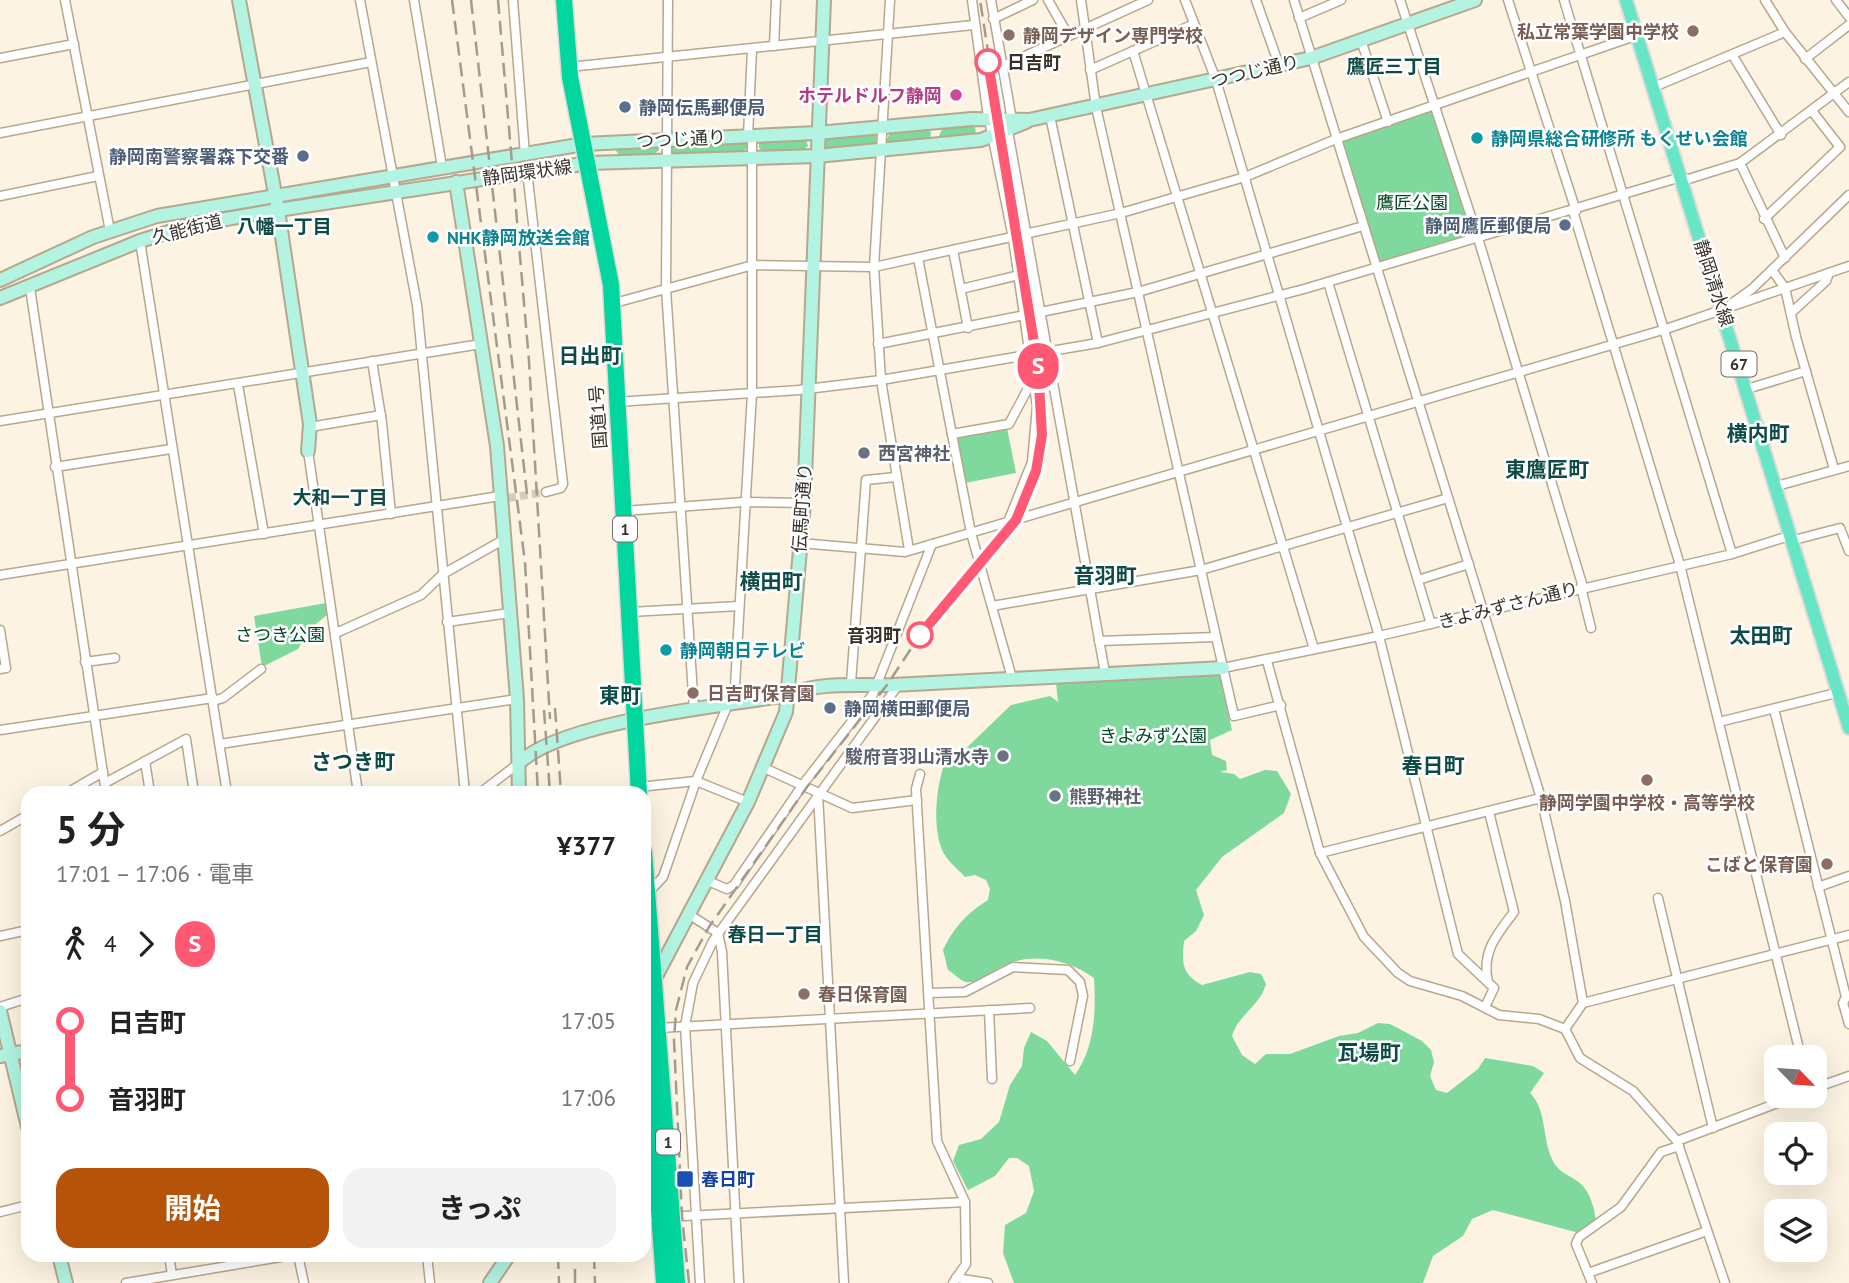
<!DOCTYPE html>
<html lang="ja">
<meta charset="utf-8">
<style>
body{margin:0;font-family:"PT Sans","Noto Sans JP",sans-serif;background:#f2f2f2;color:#222;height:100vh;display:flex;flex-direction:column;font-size:26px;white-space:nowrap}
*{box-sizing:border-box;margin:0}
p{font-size:23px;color:#767676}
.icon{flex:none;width:38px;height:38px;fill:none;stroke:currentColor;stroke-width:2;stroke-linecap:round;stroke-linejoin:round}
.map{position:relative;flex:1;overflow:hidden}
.details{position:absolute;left:21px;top:786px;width:630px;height:476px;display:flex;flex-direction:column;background:#fff;border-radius:21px;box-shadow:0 7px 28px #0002}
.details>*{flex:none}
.badge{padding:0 14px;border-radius:23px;font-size:24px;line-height:46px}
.needle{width:46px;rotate:115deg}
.fabs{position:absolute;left:1764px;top:1045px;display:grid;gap:14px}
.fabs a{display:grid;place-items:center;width:63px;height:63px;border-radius:14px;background:#fff;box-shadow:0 7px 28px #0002;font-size:35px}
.map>.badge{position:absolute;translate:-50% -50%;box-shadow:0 0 0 4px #fff}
.legs{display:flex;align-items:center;gap:10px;height:77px;padding:0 35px;font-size:23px}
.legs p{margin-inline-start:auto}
.overview{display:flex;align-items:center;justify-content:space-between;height:119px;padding:0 35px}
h1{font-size:38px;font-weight:700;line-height:52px}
.action{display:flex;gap:14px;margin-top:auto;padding:14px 35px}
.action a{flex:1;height:80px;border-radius:21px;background:#b45309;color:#fff;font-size:28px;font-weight:700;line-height:80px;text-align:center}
.action a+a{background:#f2f2f2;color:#222}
ul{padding:0 35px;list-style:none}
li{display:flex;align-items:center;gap:24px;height:77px;font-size:26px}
li i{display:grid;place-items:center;width:10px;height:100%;margin:0 9px;background:currentColor}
li i::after{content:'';width:18px;height:18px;margin:-9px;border:5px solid;border-radius:50%;background:#fff}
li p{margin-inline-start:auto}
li:first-child i{background:linear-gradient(#0000 50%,currentColor 0)}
li:last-child i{background:linear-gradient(currentColor 50%,#0000 0)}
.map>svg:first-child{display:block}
</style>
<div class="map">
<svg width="1849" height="1283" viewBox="0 0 1849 1283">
<rect width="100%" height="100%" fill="#fdf3e2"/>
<g fill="#7fd89c">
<path d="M1432 109 1474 235 1379 264 1342 141Z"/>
<path d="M975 125 976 136H939L943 127Z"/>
<path d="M926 129 931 132 930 140 887 144 886 141 890 133Z"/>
<path d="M872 134 877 137 875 147 828 151 824 146 828 137Z"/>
<path d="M806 139 808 146 803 151 764 152 759 148V141Z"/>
<path d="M747 141 748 147 743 152 670 154 672 144Z"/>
<path d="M658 146 659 150 654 154 620 156 616 151 618 147Z"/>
<path d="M1007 428 1016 473 965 483 956 439Z"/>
<path d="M326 603 327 615 311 628 298 649 262 667 254 616Z"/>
<path d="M1220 675 1232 730 1210 740 1212 755 1226 761 1227 770 1220 772 1234 774 1240 779 1265 770 1277 771 1291 794 1284 813 1222 857 1196 890 1204 915 1196 931 1184 941C1182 963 1181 973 1202 985L1250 972 1261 974 1266 984C1260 1006 1238 1015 1232 1036L1242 1055 1255 1064 1266 1054H1290L1339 1036 1358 1033 1378 1023 1390 1024 1422 1041 1431 1050 1434 1062 1430 1076 1436 1090 1447 1093 1478 1069 1485 1058 1533 1066 1544 1073 1530 1093C1547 1110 1542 1138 1552 1159 1558 1173 1570 1175 1580 1183 1591 1193 1595 1210 1596 1223L1579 1233 1493 1210 1472 1219 1463 1236 1433 1256 1423 1283H1014L1003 1253 1005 1225 1026 1213 1034 1191 1029 1166 1017 1158H1009L995 1176 968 1190 953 1161 959 1145 981 1139 999 1122 1010 1085 1022 1066 1024 1048 1031 1032 1047 1041 1075 1075C1095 1047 1096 1011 1094 978 1068 959 1030 951 1001 967 991 971 978 984 966 982 961 981 953 973 948 970L943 950C954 927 967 913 988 900L990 889 986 880 975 875 965 877C958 869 948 862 943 852 932 828 936 789 944 765L954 760 1011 705 1050 696 1058 702 1056 682Z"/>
</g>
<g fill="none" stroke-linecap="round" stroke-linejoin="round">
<path stroke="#d6ccbd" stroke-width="8" stroke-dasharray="8 4" stroke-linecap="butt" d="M508 498 546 492"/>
<g stroke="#b7a78d" stroke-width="11">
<g id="street">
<path d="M65 0 110 231"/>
<path d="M360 0 417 305 465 793"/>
<path d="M414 0 442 167"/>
<path d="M513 0 525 155"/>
<path d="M668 0 666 289 694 709"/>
<path d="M890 0 874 267 881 380 909 550"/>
<path d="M972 0 987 110 1013 238 1037 406 1032 462 1008 522"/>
<path d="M991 0 1012 120"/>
<path d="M1048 0 1068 35"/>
<path d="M1081 0 1096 107 1234 716 1281 705"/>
<path d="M1185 0 1216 80 1379 636 1458 954 1494 988 1485 1007"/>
<path d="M1256 0 1279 65"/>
<path d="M1294 0 1541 798 1565 901 1583 1003 1849 935"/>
<path d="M1400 0 1478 238 1583 587"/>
<path d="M1508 0 1576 211"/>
<path d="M1564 0 1732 554"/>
<path d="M1765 0 1785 32 1849 112"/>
<path d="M1836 0 1849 17"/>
<path d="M1299 18 1341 0"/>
<path d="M993 19 1033 0"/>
<path d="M1361 40 1388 122"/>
<path d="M774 46 776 0"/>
<path d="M1133 51 1314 649"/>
<path d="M1733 56 1781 135"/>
<path d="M0 58 74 44"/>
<path d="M1805 59 1849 25"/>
<path d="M569 67 973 25"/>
<path d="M1001 67 1148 0"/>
<path d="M1090 70 1194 24"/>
<path d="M1654 87 1785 32"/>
<path d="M1050 116 1098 343"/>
<path d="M1008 131 1105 673"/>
<path d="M0 133 371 62"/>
<path d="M748 136 752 49"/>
<path d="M1740 163 1785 258"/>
<path d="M527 171 563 484 561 488 546 492"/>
<path d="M1682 181 1740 163 1849 82"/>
<path d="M0 196 98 176"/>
<path d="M1573 211 1680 565 1801 1057"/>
<path d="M1764 219 1840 147 1812 111"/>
<path d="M140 241 227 793"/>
<path d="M953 250 968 328"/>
<path d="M918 258 971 533 1012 678"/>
<path d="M1772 270 1785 288 1796 337 1834 469"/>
<path d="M1328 282 1431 624"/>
<path d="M30 288 106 793"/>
<path d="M961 289 1019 275"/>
<path d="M611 304 753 265 874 267 1121 213 1245 177 1336 139 1638 35"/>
<path d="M1731 304 1752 289 1849 195"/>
<path d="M1041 312 1138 292 1363 226"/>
<path d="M1792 312 1826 281 1829 273"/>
<path d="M878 344 1025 315"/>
<path d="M372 361 382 423 391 514"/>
<path d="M238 385 264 534"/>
<path d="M1747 389 1806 371"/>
<path d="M616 402 799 390 881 380 1098 343 1304 289 1681 177"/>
<path d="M0 421 481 344"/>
<path d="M310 427 381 415"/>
<path d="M952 434 1009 424 1033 379"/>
<path d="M308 451 358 793"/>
<path d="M55 467 171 449"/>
<path d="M1777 486 1849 466"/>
<path d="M624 511 744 502 804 503"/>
<path d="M1794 540 1840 528 1849 551"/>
<path d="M800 543 905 552 1666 329 1849 266"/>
<path d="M0 575 500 496"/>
<path d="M1418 580 1469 564"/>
<path d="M1581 587 1591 628"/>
<path d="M992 606 1201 570 1448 498"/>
<path d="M630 612 739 606"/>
<path d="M447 622 510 613"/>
<path d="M0 630 6 668 0 669"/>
<path d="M336 633 421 595 443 574 503 540"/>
<path d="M1099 641 1216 637"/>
<path d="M1267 661 1320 853 1364 937 1398 973 1410 981 1462 996 1499 1015 1539 1019 1565 1029 1580 1058 1633 1091 1677 1141 1725 1283"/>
<path d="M85 662 115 658"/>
<path d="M1223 668 1379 636 1732 554 1792 535"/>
<path d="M851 683 866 480 896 477"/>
<path d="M213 701 223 698 261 669"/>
<path d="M734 703 752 393V136"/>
<path d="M1774 709 1846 997 1843 1003 1849 1024"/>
<path d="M1719 722 1836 693"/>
<path d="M0 730 213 698"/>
<path d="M220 744 517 699"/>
<path d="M145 761 150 793"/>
<path d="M762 767 852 808 917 800"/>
<path d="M920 774 916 789 937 1141 965 1202 966 1264 953 1283"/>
<path d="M105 783 186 739 194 793"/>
<path d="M639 787 696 781 748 802"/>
<path d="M67 793 103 772"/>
<path d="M480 793 519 763"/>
<path d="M818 794 844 1283"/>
<path d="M0 831 28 815"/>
<path d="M1320 853 1541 798"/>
<path d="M708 881 727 889 734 885 804 783 873 694 932 544"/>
<path d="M1818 887 1849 876"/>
<path d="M648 893 663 877 696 781 728 704"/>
<path d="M1658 898 1713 1128"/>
<path d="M690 915 718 933 722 952 739 1283"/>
<path d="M0 936 28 930"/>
<path d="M1488 982C1481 952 1497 934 1514 912L1489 812"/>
<path d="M929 993 965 992 1013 967 1068 970 1080 982 1083 996 1070 1061"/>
<path d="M644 997 652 985"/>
<path d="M0 1007 28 998"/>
<path d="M989 1010 992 1079"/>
<path d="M658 1028 1030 1008"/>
<path d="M1565 1029 1583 1003"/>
<path d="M1815 1088 1849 1076"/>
<path d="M1677 1141 1796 1096"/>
<path d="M0 1212 28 1205"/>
<path d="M644 1218 965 1202"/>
<path d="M169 1255 172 1275"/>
<path d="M298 1255 304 1283"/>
<path d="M427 1255 430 1283"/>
<path d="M1588 1273 1707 1231"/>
<path d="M956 1278 988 1283"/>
<path d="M126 1283 293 1255"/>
<path d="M700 1283 685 1026 693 983 713 941 899 684"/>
<path d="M1592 1283 1576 1244 1579 1237 1621 1207 1661 1152 1679 1146"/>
</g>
</g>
<g stroke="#b7a78d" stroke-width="16">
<g id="secondary">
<path d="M239 0 278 210 310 424 308 451"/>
<path d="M456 182 497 446 517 699 519 793"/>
<path d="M0 280 93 237 157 216 584 144 817 133 972 119 1029 120 1311 58 1475 0"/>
<path d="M0 298 140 241 191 225 278 210 589 163 817 156 981 140 1026 122"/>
<path d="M519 763C562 721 724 706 787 695 822 681 856 686 893 685L1223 668"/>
<path d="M653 982 748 802 786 712 804 503 824 0"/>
<path d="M0 1011 28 1127"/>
<path d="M0 1056 28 1051"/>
<path d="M59 1255 66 1283"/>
<path d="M490 1283 509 1255"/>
</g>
</g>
<g stroke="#dbdad8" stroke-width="16">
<path id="primary" d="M1626 0 1849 728"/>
</g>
<g stroke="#dbdad8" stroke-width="19">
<g id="highway">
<path d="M564 0 570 77 611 285 639 793"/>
<path d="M644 852 677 1283"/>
<path d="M652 1039 650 1079 664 1283"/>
</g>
</g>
<use href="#street" stroke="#fff" stroke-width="8"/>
<use href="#secondary" stroke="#b2f3e2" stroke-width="12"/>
<use href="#primary" stroke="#66e6c5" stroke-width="12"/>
<use href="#highway" stroke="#00d69e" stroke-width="16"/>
<g stroke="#a49b8d" stroke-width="2.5" stroke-dasharray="14 7" stroke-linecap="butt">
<path d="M452 0 525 562 538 793"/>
<path d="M471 0 527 494"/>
<path d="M498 0 529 361 550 719"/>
<path d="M555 708 561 793"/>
<path d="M544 710 550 793"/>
<path d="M558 1255 559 1283"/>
<path d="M594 1255 595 1283"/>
<path d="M575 1283V1255"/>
<path d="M689 1283 682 1216 674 1040 676 1010 687 967 709 927 807 787 887 685 920 635 1012 525 1036 471 1042 435V397L980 0"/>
</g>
</g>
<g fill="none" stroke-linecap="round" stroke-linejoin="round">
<g stroke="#fff" stroke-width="16">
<path id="line-1" d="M920 635 1016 520 1036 471 1042 435 1038 367 988 62"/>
</g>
<use href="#line-1" stroke="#ff5973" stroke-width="10"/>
</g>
<g fill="#8d6e63" stroke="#fff" stroke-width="2.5">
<circle cx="1693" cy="31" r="7"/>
<circle cx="1009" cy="35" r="7"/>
<circle cx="693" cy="693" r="7"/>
<circle cx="1647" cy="780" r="7"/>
<circle cx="1827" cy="864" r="7"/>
<circle cx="804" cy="994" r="7"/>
</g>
<g fill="#fff" stroke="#ff5973" stroke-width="3.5">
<circle cx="988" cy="62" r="12"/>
<circle cx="920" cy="635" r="12"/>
</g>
<circle fill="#d1479c" stroke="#fff" stroke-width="2.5" cx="956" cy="95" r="7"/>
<g fill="#5c6f8a" stroke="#fff" stroke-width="2.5">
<circle cx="625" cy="107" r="7"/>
<circle cx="303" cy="156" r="7"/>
<circle cx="1565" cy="225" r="7"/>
<circle cx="830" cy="708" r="7"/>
</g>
<g fill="#0f9aa8" stroke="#fff" stroke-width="2.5">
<circle cx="1477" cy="138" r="7"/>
<circle cx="433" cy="237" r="7"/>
<circle cx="666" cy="650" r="7"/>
</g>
<g fill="#6b7280" stroke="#fff" stroke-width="2.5">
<circle cx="864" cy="453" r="7"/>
<circle cx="1003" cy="756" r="7"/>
<circle cx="1055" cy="796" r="7"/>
</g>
<rect fill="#1a4fb4" stroke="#fff" stroke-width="2.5" x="676" y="1170" width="18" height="18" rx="3.5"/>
<g text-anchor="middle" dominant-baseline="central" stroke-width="5" stroke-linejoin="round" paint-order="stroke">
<g fill="#fff" stroke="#746f68" stroke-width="2">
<rect x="1721.5" y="351.5" width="35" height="25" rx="5"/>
<rect x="613" y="516.5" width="24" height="25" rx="5"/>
<rect x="656" y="1129.5" width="24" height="25" rx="5"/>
</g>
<g font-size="16" font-weight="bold" fill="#383127">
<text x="1739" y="364">67</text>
<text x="625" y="529">1</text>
<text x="668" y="1142">1</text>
</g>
<g font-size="18" font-weight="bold" fill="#785e54" stroke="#fff" text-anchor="start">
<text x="1679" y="31" text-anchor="end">私立常葉学園中学校</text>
<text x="1023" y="35">静岡デザイン専門学校</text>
<text x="707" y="693">日吉町保育園</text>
<text x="1647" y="802" text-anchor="middle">静岡学園中学校・高等学校</text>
<text x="1813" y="864" text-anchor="end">こばと保育園</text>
<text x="818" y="994">春日保育園</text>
</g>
<g font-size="18" font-weight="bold" fill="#383127" stroke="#fff" text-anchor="start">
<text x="1007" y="62">日吉町</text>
<text x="901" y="635" text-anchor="end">音羽町</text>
</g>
<g font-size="18" fill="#383127" stroke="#fff">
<text transform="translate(1255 71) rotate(-13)">つつじ通り</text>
<text transform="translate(681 139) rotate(-3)">つつじ通り</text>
<text transform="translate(527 172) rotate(-8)">静岡環状線</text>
<text transform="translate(187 229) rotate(-14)">久能街道</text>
<text transform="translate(1714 283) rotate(72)">静岡清水線</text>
<text transform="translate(598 417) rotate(-94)">国道1号</text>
<text transform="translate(802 508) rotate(-86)">伝馬町通り</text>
<text transform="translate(1508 605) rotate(-14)">きよみずさん通り</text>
</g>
<g font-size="18" font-weight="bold" fill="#b23c85" stroke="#fff" text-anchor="end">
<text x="942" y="95">ホテルドルフ静岡</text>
</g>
<g font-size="18" font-weight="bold" fill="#4e5e75" stroke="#fff" text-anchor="start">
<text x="639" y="107">静岡伝馬郵便局</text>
<text x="289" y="156" text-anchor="end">静岡南警察署森下交番</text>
<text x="1551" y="225" text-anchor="end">静岡鷹匠郵便局</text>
<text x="844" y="708">静岡横田郵便局</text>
</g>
<g font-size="18" font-weight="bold" fill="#0d838f" stroke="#fff" text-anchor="start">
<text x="1491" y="138">静岡県総合研修所 もくせい会館</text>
<text x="447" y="237">NHK静岡放送会館</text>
<text x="680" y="650">静岡朝日テレビ</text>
</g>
<g font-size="18" fill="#004924" stroke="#fff">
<text x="1412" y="202">鷹匠公園</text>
<text x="280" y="634">さつき公園</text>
<text x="1153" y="735">きよみず公園</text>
</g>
<g font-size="18" font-weight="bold" fill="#5b616d" stroke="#fff" text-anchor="start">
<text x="878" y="453">西宮神社</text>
<text x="989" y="756" text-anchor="end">駿府音羽山清水寺</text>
<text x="1069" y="796">熊野神社</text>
</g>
<g font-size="18" font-weight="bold" fill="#164399" stroke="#fff" text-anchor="start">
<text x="701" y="1179">春日町</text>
</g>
<g font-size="19" font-weight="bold" fill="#0e4b46" stroke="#fff">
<text x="1394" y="66">鷹匠三丁目</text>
<text x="284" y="226">八幡一丁目</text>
<text x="340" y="497">大和一丁目</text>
<text x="775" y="934">春日一丁目</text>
</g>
<g font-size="21" font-weight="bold" fill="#0e4b46" stroke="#fff">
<text x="590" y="355">日出町</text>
<text x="1758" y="433">横内町</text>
<text x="1547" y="469">東鷹匠町</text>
<text x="1105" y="575">音羽町</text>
<text x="771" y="581">横田町</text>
<text x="1761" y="635">太田町</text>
<text x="620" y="695">東町</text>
<text x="353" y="761">さつき町</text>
<text x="1433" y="765">春日町</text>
<text x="1369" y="1052">瓦場町</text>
</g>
</g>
</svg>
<div class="fabs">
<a><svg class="needle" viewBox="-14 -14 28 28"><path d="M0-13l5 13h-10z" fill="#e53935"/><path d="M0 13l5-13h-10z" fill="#767676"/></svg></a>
<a><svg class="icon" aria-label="locate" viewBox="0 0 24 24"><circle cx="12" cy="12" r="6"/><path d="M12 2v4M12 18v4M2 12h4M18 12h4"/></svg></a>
<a><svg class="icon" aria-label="layers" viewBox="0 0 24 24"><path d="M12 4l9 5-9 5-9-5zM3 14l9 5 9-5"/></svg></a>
</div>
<b class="badge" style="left:1038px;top:366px;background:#ff5973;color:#fff">S</b>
<section class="details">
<div class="overview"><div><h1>5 分</h1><p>17:01 – 17:06 · 電車</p></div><b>¥377</b></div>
<div class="legs"><svg class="icon" aria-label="walk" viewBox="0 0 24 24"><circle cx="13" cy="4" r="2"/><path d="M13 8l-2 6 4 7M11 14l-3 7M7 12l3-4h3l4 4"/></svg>4<svg class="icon" aria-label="forward" viewBox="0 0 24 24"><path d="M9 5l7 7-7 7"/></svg><b class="badge" style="background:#ff5973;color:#fff">S</b></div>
<ul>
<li><i style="color:#ff5973"></i><b>日吉町</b><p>17:05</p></li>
<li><i style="color:#ff5973"></i><b>音羽町</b><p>17:06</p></li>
</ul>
<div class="action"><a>開始</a><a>きっぷ</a></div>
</section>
</div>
